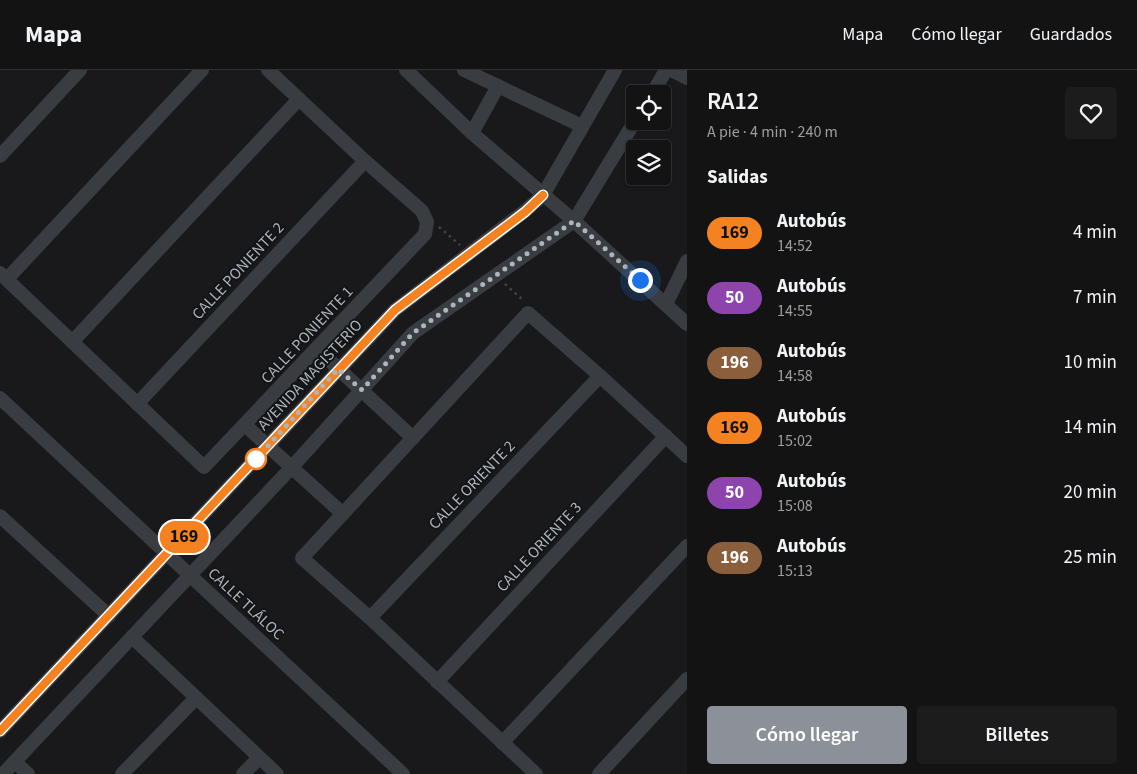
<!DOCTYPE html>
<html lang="es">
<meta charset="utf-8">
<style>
body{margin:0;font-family:"Source Sans 3",sans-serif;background:#1c1c1d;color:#f1f3f6;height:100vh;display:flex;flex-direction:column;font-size:19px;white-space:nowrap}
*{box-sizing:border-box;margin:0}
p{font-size:16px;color:#9d9ea0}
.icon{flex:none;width:28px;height:28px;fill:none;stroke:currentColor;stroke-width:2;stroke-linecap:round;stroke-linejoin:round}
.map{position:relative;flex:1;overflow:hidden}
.side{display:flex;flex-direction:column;background:#131314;width:450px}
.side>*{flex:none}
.badge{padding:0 10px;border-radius:16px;font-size:18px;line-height:32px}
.controls{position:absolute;left:626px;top:15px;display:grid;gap:10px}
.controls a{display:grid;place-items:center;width:45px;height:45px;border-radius:5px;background:#131314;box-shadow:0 1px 4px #0004,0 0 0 1px #323234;font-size:25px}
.you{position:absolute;width:25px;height:25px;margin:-12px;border:4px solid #fff;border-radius:50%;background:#1a73e8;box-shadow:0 0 0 8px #1a73e833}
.map>.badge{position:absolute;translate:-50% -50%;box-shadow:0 0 0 2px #fff}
h2{padding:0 20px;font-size:19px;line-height:45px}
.round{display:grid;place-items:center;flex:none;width:52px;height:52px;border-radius:5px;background:#1c1c1d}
.overview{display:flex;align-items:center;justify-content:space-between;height:85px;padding:0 20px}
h1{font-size:24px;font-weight:600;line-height:38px}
.primary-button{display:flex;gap:10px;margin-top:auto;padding:10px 20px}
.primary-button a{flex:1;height:58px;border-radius:5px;background:#8c9099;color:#fff;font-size:20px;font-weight:600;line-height:58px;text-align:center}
.primary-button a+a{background:#1c1c1d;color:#f1f3f6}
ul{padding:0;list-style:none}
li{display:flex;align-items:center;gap:15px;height:65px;padding:0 20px}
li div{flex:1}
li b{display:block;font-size:19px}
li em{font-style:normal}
li .badge{min-width:55px;font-weight:700;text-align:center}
header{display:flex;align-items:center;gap:30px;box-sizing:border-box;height:70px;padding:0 25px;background:#131314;border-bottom:1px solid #323234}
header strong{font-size:24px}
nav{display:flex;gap:28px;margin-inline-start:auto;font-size:18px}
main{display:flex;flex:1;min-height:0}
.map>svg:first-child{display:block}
</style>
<header>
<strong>Mapa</strong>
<nav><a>Mapa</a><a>Cómo llegar</a><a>Guardados</a></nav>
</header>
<main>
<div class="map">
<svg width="687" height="704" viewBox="0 0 687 704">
<rect width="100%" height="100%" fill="#19191b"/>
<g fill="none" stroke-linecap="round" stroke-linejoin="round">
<g stroke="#3f4448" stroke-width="2.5" stroke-dasharray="2.5 4" stroke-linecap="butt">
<path d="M439 157 460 175"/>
<path d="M505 214 523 230"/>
</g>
<g stroke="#393d41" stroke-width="14">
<path d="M406 0 472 63 574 151 687 254"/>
<path d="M464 0 582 56"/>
<path d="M671 0 687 8"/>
<path d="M652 24 666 0"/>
<path d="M472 63 498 16"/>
<path d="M0 86 80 0"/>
<path d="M0 203 204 397 425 164 427 152 422 141 365 91 268 0"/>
<path d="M7 209 202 0"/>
<path d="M666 234 687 191"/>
<path d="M73 271 299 29"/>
<path d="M317 279 413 368"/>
<path d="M0 328 403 704"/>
<path d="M137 334 365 91"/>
<path d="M245 355 343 444"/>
<path d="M0 446 109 546"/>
<path d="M370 548 600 306"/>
<path d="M132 567 277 704"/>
<path d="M437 612 666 366"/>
<path d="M0 661 395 240 525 141 543 125 615 0"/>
<path d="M502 673 687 476"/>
<path d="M15 692 28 704"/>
<path d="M3 704 292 397 413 263 574 151 635 51"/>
<path d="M122 704 196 628"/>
<path d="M243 704 259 688"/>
<path d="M536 704 370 548 302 488 528 243 600 306 687 386"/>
<path d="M599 704 687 609"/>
</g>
</g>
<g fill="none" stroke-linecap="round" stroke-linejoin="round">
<g stroke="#fff" stroke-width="11">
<path id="line" d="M0 661 395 240 525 142 543 125"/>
</g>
<use href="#line" stroke="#f58220" stroke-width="8"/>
<path stroke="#aab5bc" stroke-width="5" stroke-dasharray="0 9" d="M256 389 338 299 362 320 413 263 574 151 640 210"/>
</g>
<circle fill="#fff" stroke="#f58220" stroke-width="2.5" cx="256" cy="389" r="10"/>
<g text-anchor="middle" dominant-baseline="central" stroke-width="4" stroke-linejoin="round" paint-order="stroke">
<g font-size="16" fill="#aab5bc" stroke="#141416">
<text transform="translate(238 201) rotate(-47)">CALLE PONIENTE 2</text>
<text transform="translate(307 265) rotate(-47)">CALLE PONIENTE 1</text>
<text transform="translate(310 305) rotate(-47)">AVENIDA MAGISTERIO</text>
<text transform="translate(472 415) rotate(-46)">CALLE ORIENTE 2</text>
<text transform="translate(539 477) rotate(-47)">CALLE ORIENTE 3</text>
<text transform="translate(246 534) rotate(43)">CALLE TLÁLOC</text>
</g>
</g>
</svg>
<div class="controls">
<a><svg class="icon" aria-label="locate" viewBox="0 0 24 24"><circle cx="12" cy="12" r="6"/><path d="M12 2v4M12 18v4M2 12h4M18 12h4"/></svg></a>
<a><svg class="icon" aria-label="layers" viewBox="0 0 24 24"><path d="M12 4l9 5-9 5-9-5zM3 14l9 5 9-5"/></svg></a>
</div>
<div class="you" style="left:640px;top:210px"></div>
<b class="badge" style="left:184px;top:467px;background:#f58220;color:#111">169</b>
</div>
<section class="side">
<div class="overview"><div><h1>RA12</h1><p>A pie · 4 min · 240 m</p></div><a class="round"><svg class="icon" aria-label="heart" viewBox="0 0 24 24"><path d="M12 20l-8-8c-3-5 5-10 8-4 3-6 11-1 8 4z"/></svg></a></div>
<h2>Salidas</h2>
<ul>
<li><span class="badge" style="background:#f58220;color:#111">169</span><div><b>Autobús</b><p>14:52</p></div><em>4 min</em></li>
<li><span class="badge" style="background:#8e44ad;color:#fff">50</span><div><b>Autobús</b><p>14:55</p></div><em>7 min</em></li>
<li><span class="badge" style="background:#8b5e3c;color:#fff">196</span><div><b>Autobús</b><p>14:58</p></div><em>10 min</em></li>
<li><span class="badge" style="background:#f58220;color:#111">169</span><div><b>Autobús</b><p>15:02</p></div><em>14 min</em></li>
<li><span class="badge" style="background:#8e44ad;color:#fff">50</span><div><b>Autobús</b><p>15:08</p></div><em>20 min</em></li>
<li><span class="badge" style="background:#8b5e3c;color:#fff">196</span><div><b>Autobús</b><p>15:13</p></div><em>25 min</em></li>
</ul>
<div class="primary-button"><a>Cómo llegar</a><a>Billetes</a></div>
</section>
</main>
